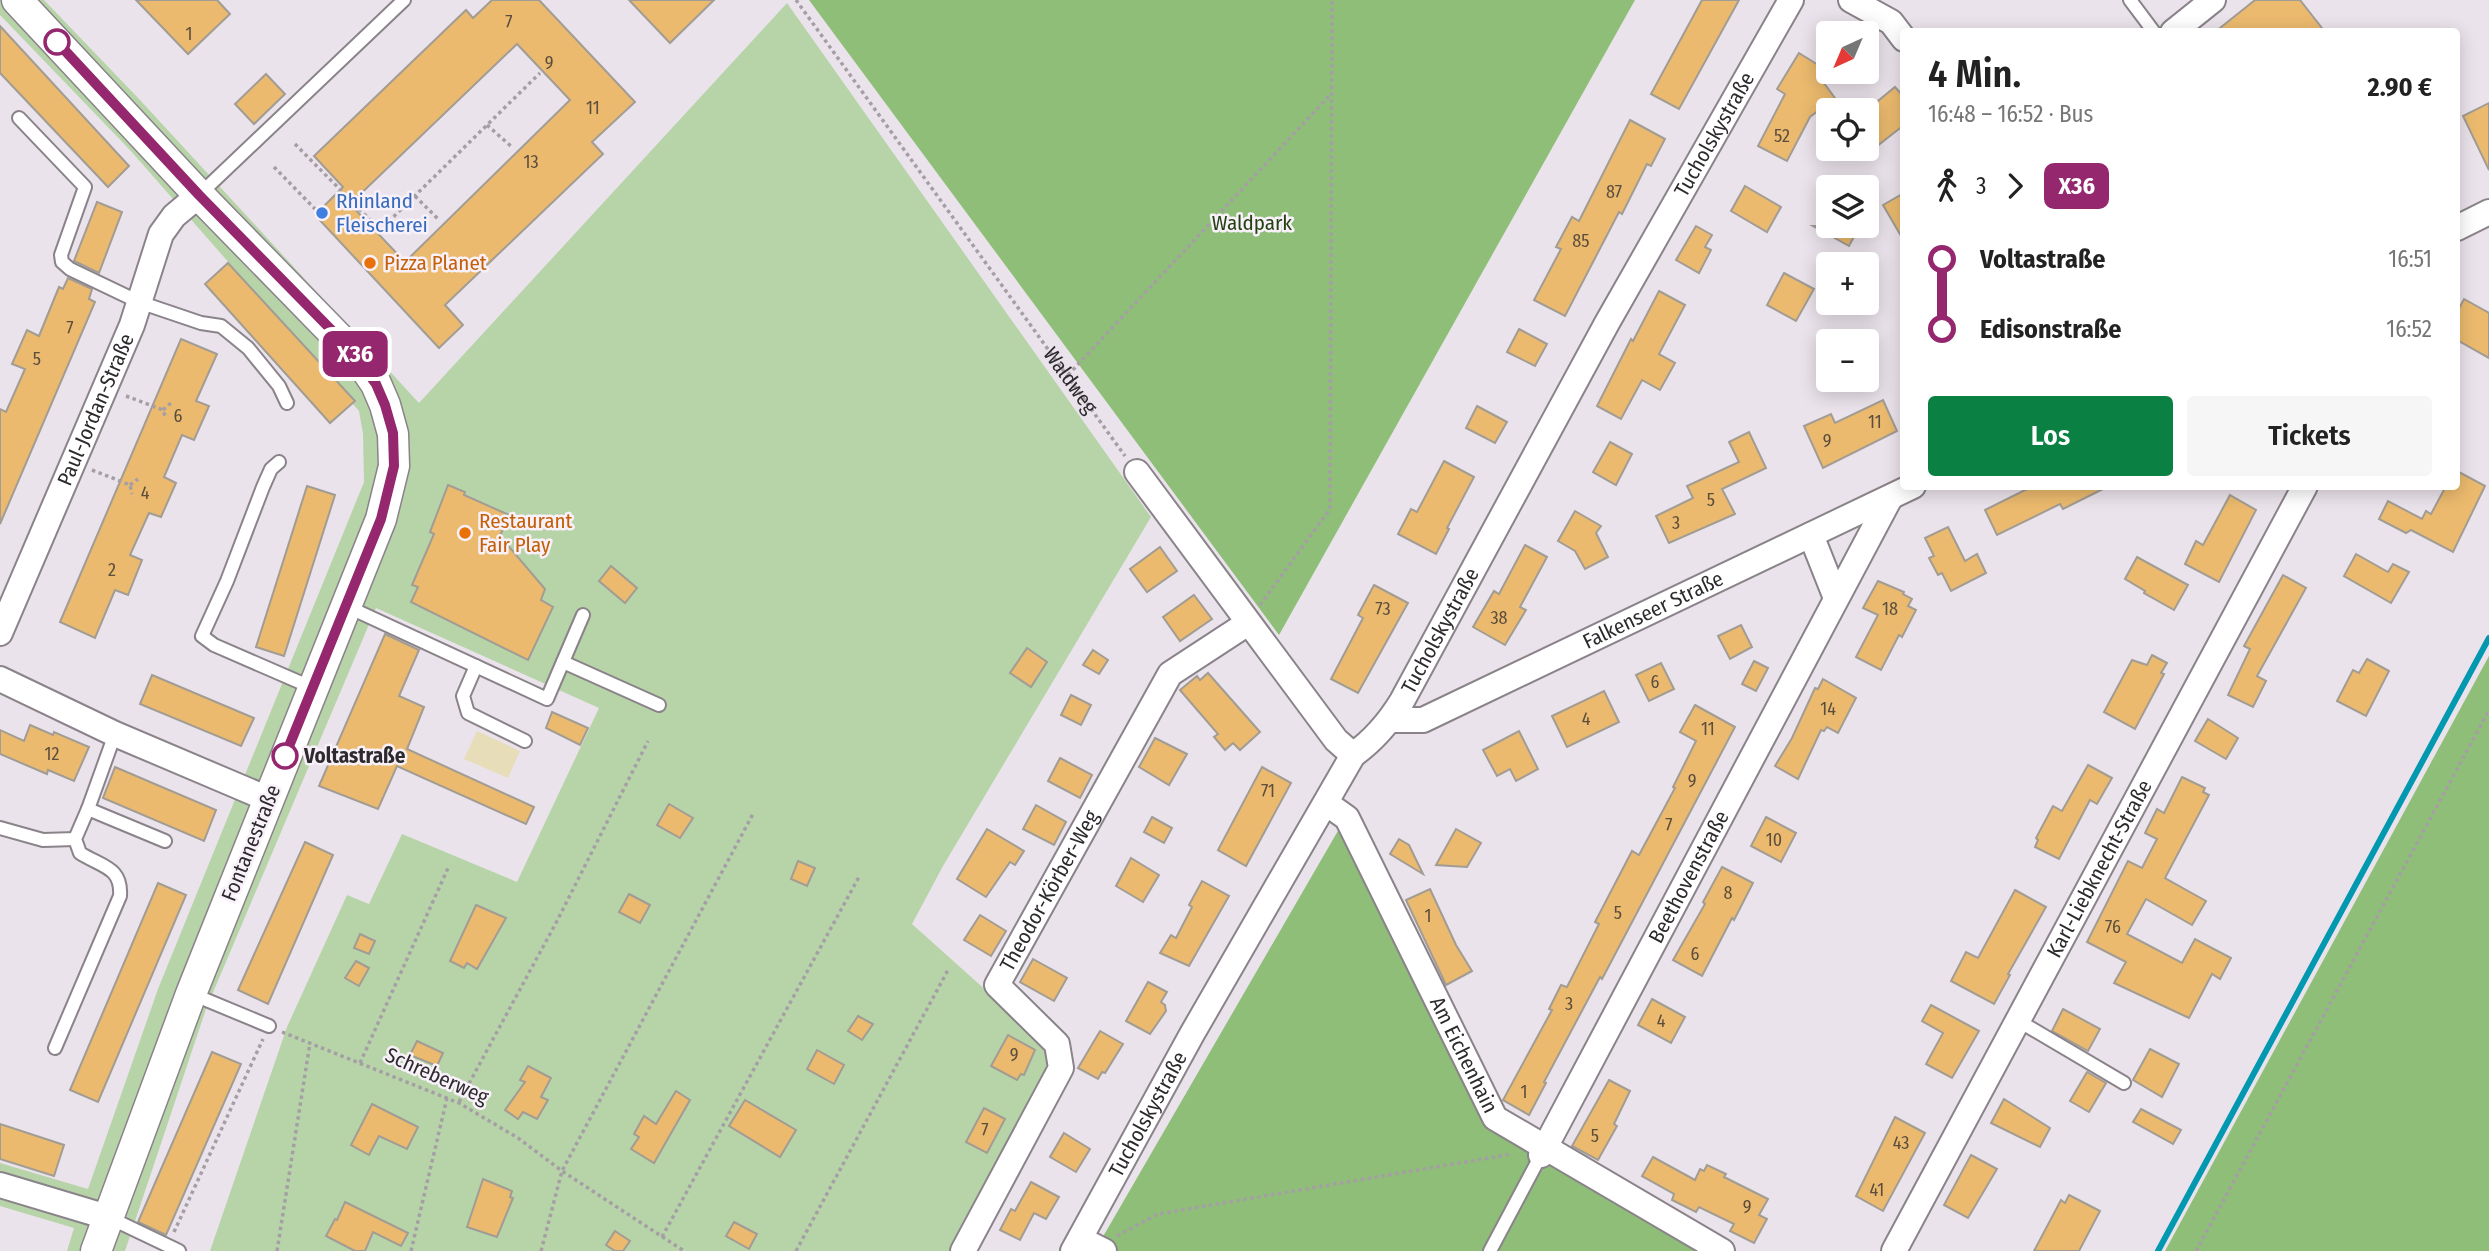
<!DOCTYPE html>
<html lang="de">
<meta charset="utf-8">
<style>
body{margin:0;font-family:"Fira Sans Condensed",sans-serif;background:#f6f6f6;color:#222;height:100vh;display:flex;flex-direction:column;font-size:26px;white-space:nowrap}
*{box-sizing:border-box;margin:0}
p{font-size:23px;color:#767676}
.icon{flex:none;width:38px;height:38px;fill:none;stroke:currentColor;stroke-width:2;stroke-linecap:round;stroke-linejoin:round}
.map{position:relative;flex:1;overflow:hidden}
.details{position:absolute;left:1900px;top:28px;width:560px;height:462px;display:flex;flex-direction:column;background:#fff;border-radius:7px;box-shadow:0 4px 18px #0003}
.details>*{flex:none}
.badge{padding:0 14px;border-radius:10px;font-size:24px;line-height:46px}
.needle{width:46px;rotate:224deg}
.controls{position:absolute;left:1816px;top:21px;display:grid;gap:14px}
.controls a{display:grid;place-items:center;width:63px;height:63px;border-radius:7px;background:#fff;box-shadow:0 4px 18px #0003;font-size:35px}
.map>.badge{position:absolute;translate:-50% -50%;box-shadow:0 0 0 4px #fff}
.legs{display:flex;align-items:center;gap:10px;height:77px;padding:0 28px;font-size:23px}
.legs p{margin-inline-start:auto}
.head{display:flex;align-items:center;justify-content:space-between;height:119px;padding:0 28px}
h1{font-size:38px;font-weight:600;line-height:52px}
.primary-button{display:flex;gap:14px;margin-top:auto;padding:14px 28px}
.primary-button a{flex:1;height:80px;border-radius:7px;background:#0b8043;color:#fff;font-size:28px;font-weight:600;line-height:80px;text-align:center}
.primary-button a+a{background:#f6f6f6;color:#222}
ul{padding:0 28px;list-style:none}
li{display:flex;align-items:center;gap:24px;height:70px;font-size:26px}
li i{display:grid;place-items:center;width:10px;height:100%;margin:0 9px;background:currentColor}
li i::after{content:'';width:18px;height:18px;margin:-9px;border:5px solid;border-radius:50%;background:#fff}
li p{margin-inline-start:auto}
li:first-child i{background:linear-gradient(#0000 50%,currentColor 0)}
li:last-child i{background:linear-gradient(currentColor 50%,#0000 0)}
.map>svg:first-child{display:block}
</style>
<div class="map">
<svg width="2489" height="1251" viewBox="0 0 2489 1251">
<rect width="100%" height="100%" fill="#ebe3eb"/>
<path fill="#b7d4a9" d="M0 0H44L140 100 419 403 787 3 1151 517 943 866 912 924 1047 1045 1052 1066 952 1251H210L287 1027 347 895 369 904 402 834 517 882 599 708 376 608 206 1009 125 1251H67L74 1228 0 1206V1163L88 1189 158 989 364 482 363 434 359 411 130 150 0 15Z"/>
<g fill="#8ebe77">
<path d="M809 0H1635L1279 635Z"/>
<path d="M2489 656V1251H2165Z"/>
<path d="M1346 817 1497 1120 1713 1251H1104L1097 1247Z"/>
</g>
<path fill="#e7ddb8" d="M477 731 520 751 508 778 464 759Z"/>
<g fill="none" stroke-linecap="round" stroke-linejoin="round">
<path stroke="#0198b0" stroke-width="6" d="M2158 1251 2489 638"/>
</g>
<g fill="#ebba6e" stroke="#a19c94" stroke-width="2" fill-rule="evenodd">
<path d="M136 0H217L230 14 188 54Z"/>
<path d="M492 0H539L635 102 592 142 603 154 445 305 463 325 439 348 315 215 343 187 314 156 466 10 473 18ZM517 44 570 100 405 262 350 204Z"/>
<path d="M629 0H714L670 43Z"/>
<path d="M1702 0H1739L1679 109 1651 94Z"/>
<path d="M2255 0H2300L2325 32H2215Z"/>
<path d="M0 26 129 166 108 187 0 73Z"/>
<path d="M1799 53 1823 68 1818 75 1835 98 1810 117 1787 161 1758 146 1785 94 1777 89Z"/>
<path d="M266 74 285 94 254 124 235 104Z"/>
<path d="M1895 87 1904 97V125L1867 154V110Z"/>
<path d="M2489 103V170L2463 116Z"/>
<path d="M1630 120 1665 139 1651 166 1647 164 1622 214 1619 212 1565 316 1534 300 1561 249 1556 247 1572 217 1579 221Z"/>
<path d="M1745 186 1781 207 1767 232 1731 211Z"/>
<path d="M1904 193V241L1883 205Z"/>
<path d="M97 202 122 212 99 273 74 261Z"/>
<path d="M1696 226 1712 235 1705 247 1711 250 1699 273 1676 260Z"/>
<path d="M1813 226H1843L1856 233 1849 246Z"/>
<path d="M228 263 355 401 330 423 205 284Z"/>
<path d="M1784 273 1814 289 1796 321 1767 305Z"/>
<path d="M68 278 92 289 89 299 95 302 0 524V409L6 412 25 369 12 364 27 330 39 336 59 287 63 289Z"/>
<path d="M1659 291 1685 305 1659 354 1675 363 1660 390 1642 380 1621 419 1597 406 1631 339 1633 341Z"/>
<path d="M2464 299 2489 313V358L2457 340V312Z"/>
<path d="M1519 329 1547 344 1535 366 1507 352Z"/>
<path d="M181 339 217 354 196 401 209 406 194 440 182 435 164 477 176 483 161 517 149 513 130 555 142 560 128 595 115 590 95 638 60 622Z"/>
<path d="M1883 400 1897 431 1823 468 1804 426 1831 414 1835 423Z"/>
<path d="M1477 406 1507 422 1495 443 1466 428Z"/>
<path d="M1749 432 1766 468 1722 489 1735 514 1669 543 1656 516 1693 498 1687 486 1739 462 1729 442Z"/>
<path d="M1610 442 1632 454 1616 485 1593 472Z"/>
<path d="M1444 461 1474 477 1447 528 1449 529 1436 554 1398 534 1411 509 1417 512Z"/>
<path d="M2457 471 2485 486 2453 552 2411 530 2406 533 2379 519 2388 501 2422 519 2426 511 2431 514 2446 486H2457Z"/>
<path d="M448 485 465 492 464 495 509 515 500 536 545 589 541 600 553 607 528 660 411 602 418 587 412 585 434 534 430 532Z"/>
<path d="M307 486 335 495 284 656 256 647Z"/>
<path d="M2033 486H2109L2063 509 2060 504 1997 535 1985 510Z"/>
<path d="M2230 495 2256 510 2219 582 2185 564 2196 541 2203 545Z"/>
<path d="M1575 511 1601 526 1596 533 1608 557 1585 569 1575 551 1558 541Z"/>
<path d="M1948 527 1965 561 1977 554 1986 573 1951 591 1942 573 1938 575 1929 558 1934 556 1925 538Z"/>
<path d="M1525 545 1547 557 1520 607 1526 610 1505 645 1473 627 1494 591 1499 594Z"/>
<path d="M1160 547 1177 571 1147 592 1130 569Z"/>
<path d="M2356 554 2388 572 2393 564 2409 572 2391 603 2344 576Z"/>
<path d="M2137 557 2188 585 2174 610 2144 593 2145 591 2125 579Z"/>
<path d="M611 566 637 588 625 603 599 581Z"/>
<path d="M2283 575 2306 588 2257 676 2266 681 2253 707 2228 695 2250 649 2244 646Z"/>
<path d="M1878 581 1904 592 1903 594 1912 599 1908 606 1916 610 1902 637 1899 635 1881 670 1856 657 1878 615 1863 608Z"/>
<path d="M1374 585 1408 603 1358 693 1331 679 1363 618 1358 615Z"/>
<path d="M1194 595 1212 619 1180 641 1163 617Z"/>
<path d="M1741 625 1752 647 1730 659 1718 636Z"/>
<path d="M385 634 419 650 399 696 424 707 407 749 534 807 526 824 397 766 378 809 319 786Z"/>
<path d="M1027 648 1047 662 1031 687 1010 673Z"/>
<path d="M1093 650 1108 660 1099 674 1083 665Z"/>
<path d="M2152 655 2167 663 2161 673 2164 674 2135 729 2104 712 2132 660 2147 665Z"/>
<path d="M2367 659 2389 671 2366 716 2337 701 2353 670 2359 673Z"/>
<path d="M1754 661 1768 668 1756 691 1742 684Z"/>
<path d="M1661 663 1674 689 1649 701 1636 675Z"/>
<path d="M1208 673 1260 732 1240 750 1233 743 1225 750 1214 737 1218 734 1180 690 1197 676 1200 680Z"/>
<path d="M152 675 254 718 241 746 140 704Z"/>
<path d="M1823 679 1856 698 1838 733 1827 727 1824 731 1821 730 1798 779 1775 766 1792 738 1815 688 1818 689Z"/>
<path d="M1604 691 1619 722 1567 747 1552 716Z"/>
<path d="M1071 695 1091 705 1081 725 1061 715Z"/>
<path d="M1695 705 1735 727 1602 979 1600 977 1544 1082 1546 1083 1529 1115 1503 1100 1552 1010 1549 1009 1561 985 1567 987 1599 924 1595 922 1632 851 1639 855 1675 788 1673 787 1696 741 1680 732Z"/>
<path d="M552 712 588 728 580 745 546 728Z"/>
<path d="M2208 719 2238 738 2226 759 2195 741Z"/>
<path d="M30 725 53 735 54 732 89 747 74 781 48 770 47 774 0 754V730L24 741Z"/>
<path d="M1519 731 1538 769 1516 781 1510 769 1497 776 1483 750Z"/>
<path d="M1155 738 1187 754 1169 785 1139 767Z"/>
<path d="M1060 758 1092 775 1080 798 1048 781Z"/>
<path d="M2088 765 2112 778 2097 804 2090 800 2059 859 2035 847 2038 840 2036 838 2053 806 2062 811Z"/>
<path d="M115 767 216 810 204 841 103 798Z"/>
<path d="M1262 767 1291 783 1246 866 1218 850Z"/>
<path d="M2182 777 2205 788 2203 792 2209 795 2165 878 2206 901 2192 925 2146 899 2127 934 2182 963 2195 939 2231 958 2220 979 2212 974 2189 1018 2114 983 2126 962 2087 942 2128 861 2142 868 2157 839 2145 833 2157 809 2164 813Z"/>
<path d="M669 804 693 818 680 838 657 825Z"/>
<path d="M1036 805 1066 822 1054 845 1023 829Z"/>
<path d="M1152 817 1172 828 1164 843 1144 832Z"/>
<path d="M1766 817 1796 833 1781 862 1751 846Z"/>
<path d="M987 829 1024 851 1015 865 1010 862 986 897 957 879Z"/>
<path d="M1456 829 1481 843 1467 867 1436 865Z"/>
<path d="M1399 839 1409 845 1423 874 1390 854Z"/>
<path d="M305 842 333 855 268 1004 238 990Z"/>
<path d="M1131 858 1159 875 1143 902 1116 886Z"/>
<path d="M798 861 815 868 807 886 791 879Z"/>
<path d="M1722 867 1753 883 1734 920 1732 918 1702 976 1673 960 1705 904 1703 902Z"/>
<path d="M1202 881 1229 896 1189 966 1160 953 1171 935 1176 938 1192 907 1189 905Z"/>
<path d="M158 883 186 895 98 1102 70 1090Z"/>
<path d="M1430 889 1456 945 1472 971 1446 985 1406 900Z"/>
<path d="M2015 890 2046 907 2008 974 2010 975 1994 1004 1951 981 1966 952 1978 958Z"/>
<path d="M629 894 650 905 640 923 619 912Z"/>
<path d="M476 905 506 918 477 969 467 963 464 968 450 961Z"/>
<path d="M980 915 1006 931 991 956 964 940Z"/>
<path d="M360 934 375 941 369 954 354 948Z"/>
<path d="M1033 959 1067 978 1054 1001 1020 982Z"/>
<path d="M356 961 369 968 359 986 345 978Z"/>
<path d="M1148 982 1167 992 1161 1002 1165 1005 1166 1011 1150 1034 1126 1021Z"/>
<path d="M1652 999 1685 1017 1671 1043 1638 1025Z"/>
<path d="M1931 1005 1979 1031 1952 1078 1926 1064 1943 1033 1922 1021Z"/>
<path d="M2063 1009 2100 1029 2088 1051 2052 1031Z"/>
<path d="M858 1016 873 1024 862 1040 848 1031Z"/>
<path d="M1100 1031 1123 1044 1105 1073 1102 1072 1098 1079 1078 1068Z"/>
<path d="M1008 1035 1035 1050 1024 1075 1021 1074 1017 1080 991 1066Z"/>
<path d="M417 1041 443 1053 437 1066 410 1055Z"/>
<path d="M2150 1049 2179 1064 2162 1097 2133 1080Z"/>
<path d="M817 1050 844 1065 834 1084 807 1069Z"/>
<path d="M212 1052 241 1064 166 1235 138 1222Z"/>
<path d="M528 1066 551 1078 541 1097 548 1100 537 1119 523 1112 518 1119 505 1110 525 1082 520 1080Z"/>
<path d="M2087 1072 2106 1083 2089 1112 2070 1101Z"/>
<path d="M1609 1080 1630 1091 1614 1124 1617 1126 1598 1160 1572 1146Z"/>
<path d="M676 1091 690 1100 654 1163 631 1149 639 1137 634 1134 644 1116 656 1124Z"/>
<path d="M2004 1099 2050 1128 2040 1147 1991 1123Z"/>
<path d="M745 1100 796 1130 780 1157 729 1126Z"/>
<path d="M372 1104 418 1127 407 1149 379 1136 369 1155 351 1145Z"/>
<path d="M984 1108 1005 1119 987 1153 966 1142Z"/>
<path d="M2141 1109 2181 1130 2173 1144 2133 1122Z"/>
<path d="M1895 1117 1925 1133 1883 1211 1856 1196Z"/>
<path d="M0 1124 64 1145 54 1176 0 1159Z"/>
<path d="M1064 1133 1090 1149 1076 1172 1050 1157Z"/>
<path d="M1971 1155 1997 1169 1968 1218 1944 1205Z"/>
<path d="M1653 1157 1695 1180 1700 1169 1704 1171 1707 1165 1726 1174 1724 1177 1768 1199 1759 1215 1767 1219 1754 1243 1730 1231 1734 1224 1699 1207 1696 1212 1672 1200 1674 1194 1642 1176Z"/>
<path d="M483 1179 512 1191 510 1197 513 1198 497 1237 467 1227Z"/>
<path d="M1031 1182 1059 1197 1046 1219 1034 1213 1020 1240 1000 1230 1011 1209 1015 1211Z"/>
<path d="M2069 1195 2100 1211 2079 1251H2034L2061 1200 2065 1203Z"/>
<path d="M345 1202 408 1233 401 1246 373 1232 365 1251H355L326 1236 335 1219 337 1220Z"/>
<path d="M734 1222 757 1234 749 1249 726 1236Z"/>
<path d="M615 1231 630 1241 623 1251H615L606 1245Z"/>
</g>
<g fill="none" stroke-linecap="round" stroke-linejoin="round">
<g stroke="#8a838a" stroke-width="16">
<g id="service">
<path d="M2130 0 2154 32"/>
<path d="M19 118 85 187 61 255 62 262 70 269 139 302 201 323 221 326 248 348 279 386 287 403"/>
<path d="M199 195 404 0"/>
<path d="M279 462 271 469 263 487 227 581 202 636 214 645 313 688"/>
<path d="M346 606 547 699 583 615"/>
<path d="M563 662 659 705"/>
<path d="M476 666 463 696 468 713 525 741"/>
<path d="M115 734 88 809 165 841"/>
<path d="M0 828 43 840 75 839"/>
<path d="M192 994 269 1026"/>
<path d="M2017 1020 2124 1083"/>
<path d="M55 1048 120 896C122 867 102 867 80 853L75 839 88 809"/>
<path d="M108 1217 179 1251"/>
<path d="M1490 1251 1541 1155"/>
</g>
</g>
<g stroke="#8a838a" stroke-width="28">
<g id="minor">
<path d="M1851 0 1891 22 1904 39"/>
<path d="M2173 32 2213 0"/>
<path d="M2457 228 2489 212"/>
<path d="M1137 472 1336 740 1353 755"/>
<path d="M1811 535 1836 598"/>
<path id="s2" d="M0 633 132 325 161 234 174 216 199 195"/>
<path d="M0 679 115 734 268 799"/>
<path id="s3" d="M1391 720H1423L1913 486"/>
<path id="s4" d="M1326 803 1347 818 1495 1118 1722 1251"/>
<path id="s5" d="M1541 1155 1890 498"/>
<path d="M0 1185 107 1217"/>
<path d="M1080 1239 1104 1251"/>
<path id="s6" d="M963 1251 1061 1068 1057 1044 997 985 1170 674 1248 623"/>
<path id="s7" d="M1073 1251 1192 1034 1353 755C1374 740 1388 724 1402 701L1607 323 1791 0"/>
<path id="s8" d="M1894 1251 2305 486"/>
</g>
</g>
<g stroke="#8a838a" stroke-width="33">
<path id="tertiary" d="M17 0 199 195 359 359 376 384 385 405 393 434 394 466 381 519 191 994 96 1251"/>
</g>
<g stroke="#a59fa5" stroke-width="3.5" stroke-dasharray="3.5 3.5" stroke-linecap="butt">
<path id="s1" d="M796 0 1125 456"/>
<path d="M487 125 513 148"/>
<path d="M295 144 380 230 540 73"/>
<path d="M274 167 315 209"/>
<path d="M415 196 439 220"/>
<path d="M1068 375 1330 95"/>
<path d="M126 396 163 410 166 419"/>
<path d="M163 410 173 401"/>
<path d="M92 470 130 485 132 494"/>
<path d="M130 485 138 479"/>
<path d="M1260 605 1330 509 1332 0"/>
<path d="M282 1032 459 1103 518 1138 562 1171 684 1251"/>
<path d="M360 1063 449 866"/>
<path d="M459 1102 557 921 648 741"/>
<path d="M174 1232 263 1039"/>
<path d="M1117 1236 1158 1214 1512 1154"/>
<path d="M662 1237 860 875"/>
<path d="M277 1251 310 1043"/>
<path d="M411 1251 447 1098"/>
<path d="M541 1251 562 1171 754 812"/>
<path d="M796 1251 948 970"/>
<path d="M2196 1251 2489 710"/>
</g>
<use href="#service" stroke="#fff" stroke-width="12"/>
<use href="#minor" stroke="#fff" stroke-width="24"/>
<use href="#tertiary" stroke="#fff" stroke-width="30"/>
</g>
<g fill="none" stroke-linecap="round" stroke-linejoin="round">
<g stroke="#fff" stroke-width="16">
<path id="line-1" d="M57 42 199 195 353 352 376 384 385 405 393 433 394 466 381 519 285 756"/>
</g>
<use href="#line-1" stroke="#95276e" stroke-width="10"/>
</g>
<g fill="#fff" stroke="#95276e" stroke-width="3.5">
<circle cx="57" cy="42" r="12"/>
<circle cx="285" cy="756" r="12"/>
</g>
<circle fill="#3f7fe0" stroke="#f8f1f9" stroke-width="2.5" cx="322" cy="213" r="7"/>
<g fill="#e8710a" stroke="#f8f1f9" stroke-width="2.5">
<circle cx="370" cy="263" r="7"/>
<circle cx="465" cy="533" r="7"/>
</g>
<g text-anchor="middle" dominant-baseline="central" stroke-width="5" stroke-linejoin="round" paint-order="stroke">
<g font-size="18" fill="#5c4e3d">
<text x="509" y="22">7</text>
<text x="189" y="34">1</text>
<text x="549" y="63">9</text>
<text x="593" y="108">11</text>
<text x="1782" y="136">52</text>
<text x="531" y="162">13</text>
<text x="1614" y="192">87</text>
<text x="1581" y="241">85</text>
<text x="70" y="328">7</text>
<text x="37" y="359">5</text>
<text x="178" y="416">6</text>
<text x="1875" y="422">11</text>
<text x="1827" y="441">9</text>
<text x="145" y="493">4</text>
<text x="1711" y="500">5</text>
<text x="1676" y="523">3</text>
<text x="112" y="570">2</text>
<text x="1383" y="609">73</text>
<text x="1890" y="609">18</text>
<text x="1499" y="618">38</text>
<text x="1655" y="682">6</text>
<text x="1828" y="709">14</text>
<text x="1586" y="719">4</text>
<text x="1708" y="729">11</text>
<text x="52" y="754">12</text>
<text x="1692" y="781">9</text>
<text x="1268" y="791">71</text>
<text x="1669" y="825">7</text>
<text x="1774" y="840">10</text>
<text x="1728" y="893">8</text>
<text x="1618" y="913">5</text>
<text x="1428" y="916">1</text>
<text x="2113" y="927">76</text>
<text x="1695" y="954">6</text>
<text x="1569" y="1004">3</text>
<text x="1661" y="1021">4</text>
<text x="1014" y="1055">9</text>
<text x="1524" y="1092">1</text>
<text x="985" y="1130">7</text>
<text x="1595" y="1136">5</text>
<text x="1901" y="1143">43</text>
<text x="1877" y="1190">41</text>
<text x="1747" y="1207">9</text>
</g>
<g font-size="21" fill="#2d2a2d" stroke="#f8f1f9">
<text stroke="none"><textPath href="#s7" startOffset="1290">Tucholskystraße</textPath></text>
<text stroke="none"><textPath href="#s1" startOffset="469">Waldweg</textPath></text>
<text stroke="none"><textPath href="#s2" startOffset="243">Paul-Jordan-Straße</textPath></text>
<text stroke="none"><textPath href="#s3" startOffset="287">Falkenseer Straße</textPath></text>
<text stroke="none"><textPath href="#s7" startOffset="723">Tucholskystraße</textPath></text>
<text transform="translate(251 843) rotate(-68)">Fontanestraße</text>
<text stroke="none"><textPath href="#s8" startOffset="434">Karl-Liebknecht-Straße</textPath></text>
<text stroke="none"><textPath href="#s5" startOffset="315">Beethovenstraße</textPath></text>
<text stroke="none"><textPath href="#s6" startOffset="424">Theodor-Körber-Weg</textPath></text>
<text stroke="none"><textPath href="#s4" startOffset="290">Am Eichenhain</textPath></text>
<text transform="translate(437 1076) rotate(24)">Schreberweg</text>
<text stroke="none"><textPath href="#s7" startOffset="156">Tucholskystraße</textPath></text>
</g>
<g font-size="21" fill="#366cbe" stroke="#f8f1f9" text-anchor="start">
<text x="336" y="201">Rhinland<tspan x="336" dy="24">Fleischerei</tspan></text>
</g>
<g font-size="21" fill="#234211" stroke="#f8f1f9">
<text x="1252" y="223">Waldpark</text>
</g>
<g font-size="21" fill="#c56008" stroke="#f8f1f9" text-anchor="start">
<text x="384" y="263">Pizza Planet</text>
<text x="479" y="521">Restaurant<tspan x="479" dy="24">Fair Play</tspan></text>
</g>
<g font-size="21" font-weight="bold" fill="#2d2a2d" stroke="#f8f1f9" text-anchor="start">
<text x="304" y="756">Voltastraße</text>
</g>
</g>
</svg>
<div class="controls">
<a><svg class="needle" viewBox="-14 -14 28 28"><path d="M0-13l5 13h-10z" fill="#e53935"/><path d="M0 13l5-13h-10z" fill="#767676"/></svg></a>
<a><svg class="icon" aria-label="locate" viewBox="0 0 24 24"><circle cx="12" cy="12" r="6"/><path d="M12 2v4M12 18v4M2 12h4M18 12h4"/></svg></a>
<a><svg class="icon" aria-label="layers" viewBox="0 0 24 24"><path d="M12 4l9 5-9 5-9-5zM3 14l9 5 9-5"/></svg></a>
<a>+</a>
<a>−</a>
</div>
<b class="badge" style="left:355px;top:354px;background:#95276e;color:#fff">X36</b>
<section class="details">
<div class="head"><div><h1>4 Min.</h1><p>16:48 – 16:52 · Bus</p></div><b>2.90 €</b></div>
<div class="legs"><svg class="icon" aria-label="walk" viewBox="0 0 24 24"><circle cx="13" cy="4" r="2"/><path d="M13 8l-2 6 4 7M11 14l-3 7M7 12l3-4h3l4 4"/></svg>3<svg class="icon" aria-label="forward" viewBox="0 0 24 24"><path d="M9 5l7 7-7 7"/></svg><b class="badge" style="background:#95276e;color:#fff">X36</b></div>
<ul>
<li><i style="color:#95276e"></i><b>Voltastraße</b><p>16:51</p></li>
<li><i style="color:#95276e"></i><b>Edisonstraße</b><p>16:52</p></li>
</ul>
<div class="primary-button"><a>Los</a><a>Tickets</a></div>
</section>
</div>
